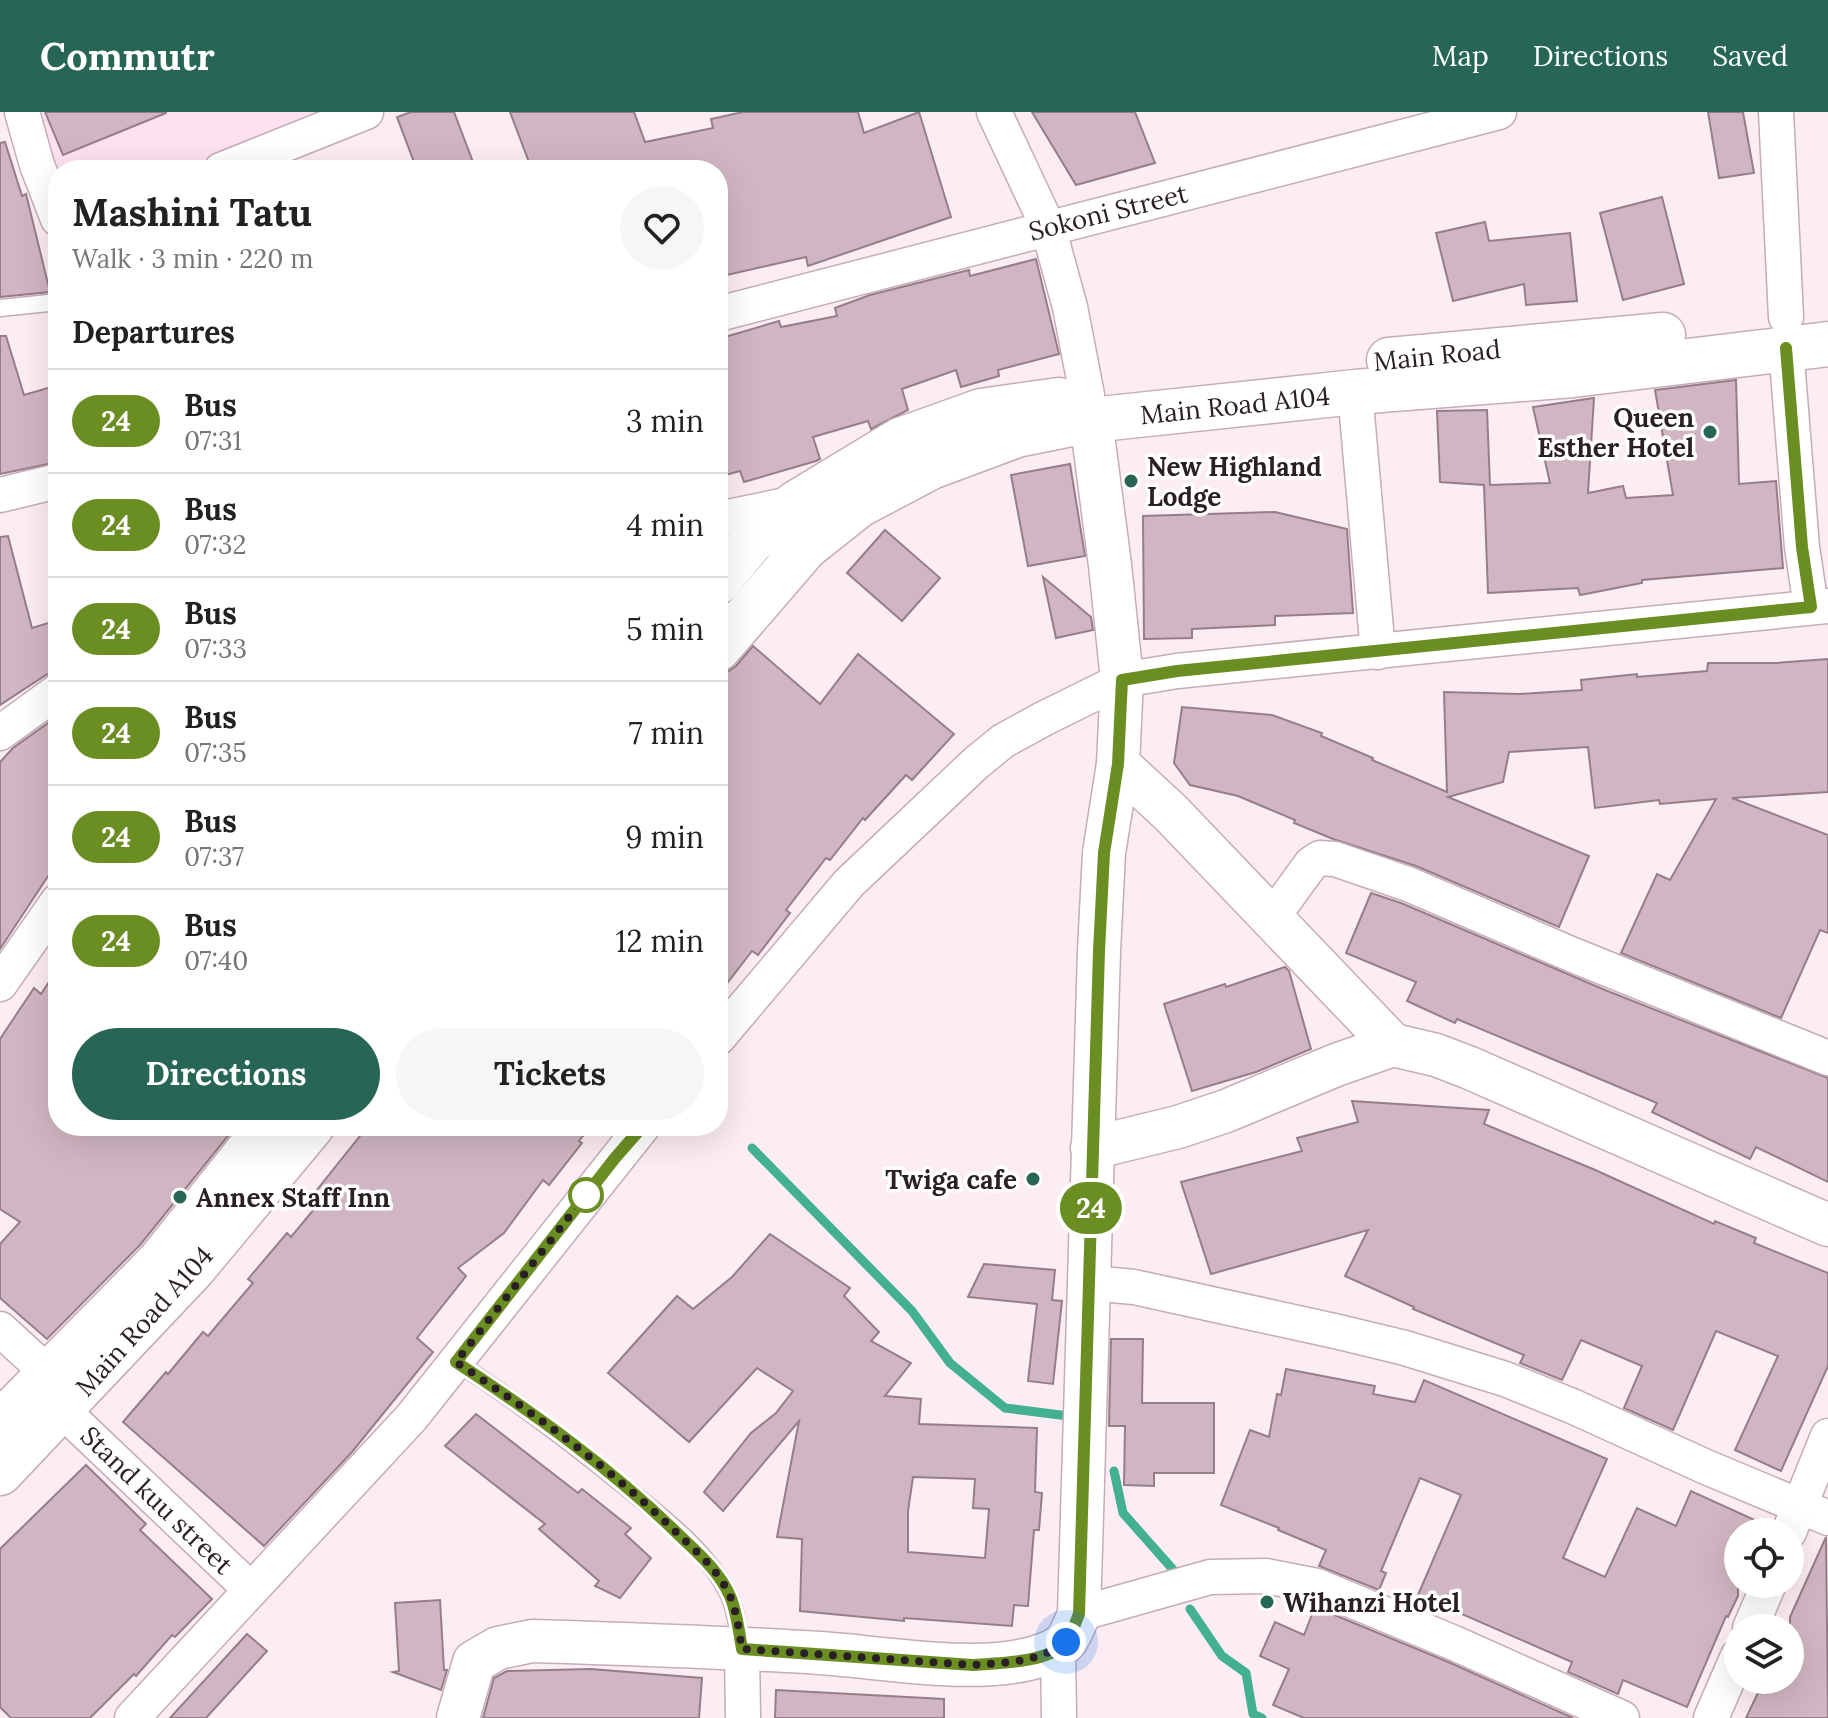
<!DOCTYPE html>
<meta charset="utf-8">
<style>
body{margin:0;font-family:Lora,serif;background:#f6f6f6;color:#222;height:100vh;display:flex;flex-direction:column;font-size:30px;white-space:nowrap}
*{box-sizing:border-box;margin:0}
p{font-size:26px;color:#767676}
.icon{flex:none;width:44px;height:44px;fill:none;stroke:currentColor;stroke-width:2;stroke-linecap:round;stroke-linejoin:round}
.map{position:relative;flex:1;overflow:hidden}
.drawer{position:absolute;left:48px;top:48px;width:680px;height:976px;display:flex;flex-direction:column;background:#fff;border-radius:32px;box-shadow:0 8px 32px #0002}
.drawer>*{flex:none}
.badge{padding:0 16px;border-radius:26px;font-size:28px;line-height:52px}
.fabs{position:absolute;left:1724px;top:1406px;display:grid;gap:16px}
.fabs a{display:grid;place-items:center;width:80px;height:80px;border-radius:50%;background:#fff;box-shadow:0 8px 32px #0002;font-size:40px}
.you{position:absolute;width:40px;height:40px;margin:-20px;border:6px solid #fff;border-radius:50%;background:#1a73e8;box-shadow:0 0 0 12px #1a73e833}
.map>.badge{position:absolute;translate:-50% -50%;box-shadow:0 0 0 4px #fff}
h2{padding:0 24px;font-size:30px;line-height:72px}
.round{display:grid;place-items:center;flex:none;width:84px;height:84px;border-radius:42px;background:#f6f6f6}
.summary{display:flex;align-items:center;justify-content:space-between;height:136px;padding:0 24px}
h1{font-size:38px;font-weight:800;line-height:60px}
.button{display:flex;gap:16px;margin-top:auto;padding:16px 24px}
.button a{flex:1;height:92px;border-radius:48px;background:#276654;color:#fff;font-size:32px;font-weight:800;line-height:92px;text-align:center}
.button a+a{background:#f6f6f6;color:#222}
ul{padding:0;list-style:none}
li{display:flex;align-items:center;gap:24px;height:104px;padding:0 24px;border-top:2px solid #e0e0e0}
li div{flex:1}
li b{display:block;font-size:30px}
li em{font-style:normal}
li .badge{min-width:88px;font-weight:700;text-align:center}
header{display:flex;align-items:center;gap:48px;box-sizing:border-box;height:112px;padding:0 40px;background:#276654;color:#fff}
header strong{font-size:38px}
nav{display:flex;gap:44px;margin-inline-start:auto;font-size:28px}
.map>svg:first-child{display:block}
</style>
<header>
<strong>Commutr</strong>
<nav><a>Map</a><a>Directions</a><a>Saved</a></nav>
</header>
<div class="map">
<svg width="1828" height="1606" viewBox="0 0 1828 1606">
<rect width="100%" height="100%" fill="#fcecf3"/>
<path fill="#fde1ee" d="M39 0H336L195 58H58V62Z"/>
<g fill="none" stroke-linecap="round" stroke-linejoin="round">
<g stroke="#42b091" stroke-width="9">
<path d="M752 1036 912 1199 950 1251 1005 1296 1076 1305"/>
<path d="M1114 1359 1123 1401 1177 1462"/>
<path d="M1190 1497 1222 1544 1246 1561 1253 1602 1262 1606"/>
</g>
</g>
<g fill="#d0b6c2" stroke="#967e89" stroke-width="2" fill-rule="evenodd">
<path d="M45 0H166V1L63 43Z"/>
<path d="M411 0H454L476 58H417L397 5Z"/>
<path d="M510 0H634L645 30 713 16 711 7 743 0H858L864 21 919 0 951 105 808 154 806 145 718 165V58H532Z"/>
<path d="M1032 0H1135L1155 51 1076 73Z"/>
<path d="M1708 0H1743L1754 61 1719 66Z"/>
<path d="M5 30 22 84 26 82 50 180 0 185V31Z"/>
<path d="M1662 85 1684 172 1623 188 1600 101Z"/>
<path d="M1485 110 1489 129 1570 121 1577 189 1526 193 1524 172 1453 189 1436 121Z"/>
<path d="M1036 147 1059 242 998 258 999 264 961 275 956 258 902 277 908 298 871 317 868 309 813 325 820 347 816 349 744 370 740 359 718 365V227L779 209 781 215 837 204 835 196 870 183 969 158 970 164Z"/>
<path d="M0 224H6L24 283 58 273V350L0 362Z"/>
<path d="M1736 268 1739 372 1776 369 1783 456 1642 468V471L1580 483 1578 476 1488 481 1484 373 1440 370 1437 299 1487 298 1490 373 1550 371 1533 295 1594 286 1588 381 1623 374 1626 386 1673 383 1655 278Z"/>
<path d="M1070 352 1085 444 1028 454 1011 363Z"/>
<path d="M1275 400 1347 417 1353 501 1275 504V513L1192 517V526L1144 527 1143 404Z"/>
<path d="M885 418 940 466 902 509 847 461Z"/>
<path d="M8 424 32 516 58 508V559L46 563 0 593V425Z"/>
<path d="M1043 465 1091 505 1093 518 1056 526Z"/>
<path d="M753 534 820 592 858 542 954 622 912 668 906 663 865 708 863 706 830 748 826 746 786 798 790 801 758 843 752 839 718 883V561L727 560 736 554Z"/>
<path d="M1828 547V680L1732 686 1828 723V821L1820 818 1781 906 1621 841 1657 762 1670 768 1716 687 1660 692 1659 688 1595 696 1588 635 1509 640 1503 670 1448 685 1589 744 1559 815 1416 754 1333 727 1294 711 1295 708 1238 684 1190 673 1174 651 1182 595 1272 603 1322 621 1321 624 1373 646 1372 648 1447 680 1444 580 1520 582 1582 578 1581 568 1637 562V565L1707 559 1708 551H1776Z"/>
<path d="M58 604V749L0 837V650L13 636Z"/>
<path d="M1371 781 1401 791 1605 878 1828 966V1070L1756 1035 1750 1047 1652 1000 1657 991 1457 907 1455 911 1407 889 1416 870 1346 841Z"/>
<path d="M1285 855 1289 859 1311 937 1256 960 1192 979 1164 892 1225 872 1226 875Z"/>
<path d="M58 856V1014H236L140 1133 47 1227 0 1186V1132L20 1110 0 1097V927L34 876 41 882Z"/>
<path d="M1352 989 1489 998 1484 1012 1593 1057 1714 1112 1715 1109 1756 1126 1754 1131 1828 1161V1254L1781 1359 1735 1338 1778 1244 1716 1219 1673 1318 1624 1296 1642 1254 1581 1228 1562 1268 1520 1251 1524 1243 1413 1197 1414 1195 1345 1164 1368 1118 1211 1162 1181 1070 1302 1039 1297 1026 1358 1010Z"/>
<path d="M368 1014H591L579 1029 582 1031 549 1073 543 1068 504 1121 458 1156 466 1164 417 1226 433 1240 352 1340 264 1434 123 1310 166 1260 168 1262 203 1220 208 1224 253 1171 248 1167 287 1121 291 1125 320 1090 312 1084Z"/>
<path d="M770 1122 850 1176 844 1184 879 1220 871 1229 911 1251 885 1284 921 1287 919 1312 1037 1316 1035 1380 1042 1381 1039 1418H1034L1028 1494 1014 1493 1012 1514 904 1506V1509L800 1499 802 1427 777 1425 799 1309 723 1399 704 1380 751 1321 776 1301 793 1279 757 1256 689 1330 608 1261 677 1184 693 1197 732 1165ZM913 1365 975 1367 973 1396 989 1397 985 1446 908 1440V1399Z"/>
<path d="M984 1152 1055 1158 1052 1188 1062 1189 1053 1272 1028 1269 1037 1192 968 1185Z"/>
<path d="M1111 1227H1143L1142 1291H1214V1361H1154V1374L1124 1373 1125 1314H1109Z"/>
<path d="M1286 1257 1375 1274 1373 1282 1415 1290 1424 1268 1607 1347 1563 1446 1605 1465 1637 1396 1676 1414 1691 1379 1770 1415 1769 1420H1738V1484L1728 1505 1726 1504 1687 1595 1623 1568 1618 1582 1568 1560 1572 1550 1418 1483 1461 1383 1420 1366 1381 1459 1386 1461 1379 1478 1319 1454 1326 1438 1278 1418 1279 1416 1221 1393 1250 1318 1269 1325 1277 1282 1281 1283Z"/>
<path d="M476 1302 578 1381 582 1377 631 1416 625 1422 651 1446 620 1486 595 1474 599 1469 539 1417 545 1412 445 1334Z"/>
<path d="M86 1353 146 1412 140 1418 212 1487 175 1525 172 1523 136 1564 134 1562 90 1606H11L0 1595V1437Z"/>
<path d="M1826 1425 1828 1606H1746L1764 1568H1790V1505Z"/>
<path d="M440 1488 444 1558H447L441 1578 393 1560 399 1559 395 1491Z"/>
<path d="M1315 1495 1446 1549 1573 1606H1304L1273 1593 1289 1557 1260 1544 1275 1510 1304 1523Z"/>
<path d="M247 1522 267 1539 206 1606H170Z"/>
<path d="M591 1557 702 1566 699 1606H483L494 1566 507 1559Z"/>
<path d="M776 1578 944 1587V1606H775Z"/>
</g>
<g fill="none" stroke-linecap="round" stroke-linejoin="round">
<g stroke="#c6acb9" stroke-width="19">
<g id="service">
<path d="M0 196 58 190"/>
<path d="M456 1250C516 1289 572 1331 628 1377 664 1407 707 1439 728 1481 736 1497 738 1517 741 1535"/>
</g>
</g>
<g stroke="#c6acb9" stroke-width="37">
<g id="minor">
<path d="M22 0 37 53 58 107"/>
<path d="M994 0 1048 115 1070 195 1087 283"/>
<path d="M1776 0 1786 205"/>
<path d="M221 58 366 0"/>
<path d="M718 202 1499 0"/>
<path d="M1786 236 1802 435 1811 495"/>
<path d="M1355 280 1378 540"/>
<path d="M0 383 58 369"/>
<path d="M718 407 796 391"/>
<path d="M0 621 58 579"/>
<path d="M1271 807 1311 752 1320 746 1335 747 1408 772 1573 843 1828 946"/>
<path d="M0 872 58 789"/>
<path d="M718 926 849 771 976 651 1003 629 1043 607 1122 568 1177 559 1828 494"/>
<path d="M1090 1171 1134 1175 1339 1220 1405 1236 1505 1267 1572 1294 1706 1355 1828 1406"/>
<path d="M0 1217 48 1261"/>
<path d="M62 1298 251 1478"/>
<path d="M1789 1420 1828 1324"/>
<path d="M1079 1502 1210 1465 1266 1464 1317 1474 1454 1531 1622 1606"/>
<path d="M1750 1516 1769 1472"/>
<path d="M742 1537 743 1606"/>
<path d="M1058 1537 1059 1606"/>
<path d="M132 1606 411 1306 643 1014"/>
<path d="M1711 1606 1738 1544"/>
</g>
</g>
<g stroke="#c6acb9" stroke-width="45">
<g id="tertiary">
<path d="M1118 652 1171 701 1393 933"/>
<path d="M1092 1036 1178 1015 1226 999 1336 953 1393 933 1436 943 1470 956 1828 1113"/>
<path d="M458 1606 474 1550 498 1536 532 1529C628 1532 724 1535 820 1541 884 1545 986 1565 1045 1542 1068 1534 1070 1523 1079 1502L1099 839 1104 741 1118 652 1122 568 1110 453 1091 308"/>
</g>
</g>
<g stroke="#c6acb9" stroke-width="47">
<g id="trunk">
<path d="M1389 248 1663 223"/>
<path d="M718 470 751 430 796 391 900 328 981 299 1059 288"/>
<path d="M718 537 806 435 859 393 931 355 1017 323 1091 308 1355 280 1573 263 1828 232"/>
<path d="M0 1311 159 1150 268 1014"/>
<path d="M0 1361 193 1157 312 1014"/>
</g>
</g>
<use href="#service" stroke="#fff" stroke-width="16"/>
<use href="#minor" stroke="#fff" stroke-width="34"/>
<use href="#tertiary" stroke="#fff" stroke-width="42"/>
<use href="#trunk" stroke="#fff" stroke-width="44"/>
</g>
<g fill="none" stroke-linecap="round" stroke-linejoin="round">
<g stroke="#fff" stroke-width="18">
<path id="line" d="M643 1014 615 1046 456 1250C535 1302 612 1357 679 1423 698 1441 719 1459 730 1484 737 1500 739 1520 742 1537L973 1553C998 1551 1048 1551 1065 1531 1072 1524 1075 1511 1079 1502L1099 839 1104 741 1118 652 1122 568 1177 559 1811 495 1802 435 1786 236"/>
</g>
<use href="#line" stroke="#6b8e23" stroke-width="12"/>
<path stroke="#291f24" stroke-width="8" stroke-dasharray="0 14.4" d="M586 1083 456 1250C535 1302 612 1357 679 1423 698 1441 719 1459 730 1484 737 1500 739 1520 742 1537L973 1553C1005 1551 1040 1550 1066 1530"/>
</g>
<g fill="#276654" stroke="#fff" stroke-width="3">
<circle cx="1710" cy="320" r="8"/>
<circle cx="1131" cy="369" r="8"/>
<circle cx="1033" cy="1067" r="8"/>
<circle cx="180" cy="1085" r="8"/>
<circle cx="1267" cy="1490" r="8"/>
</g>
<circle fill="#fff" stroke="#6b8e23" stroke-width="4" cx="586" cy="1083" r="16"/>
<g text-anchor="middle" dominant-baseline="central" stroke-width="7" stroke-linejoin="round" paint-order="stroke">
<g font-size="26" fill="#291f24" stroke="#fff">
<text transform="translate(1108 100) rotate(-14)">Sokoni Street</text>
<text transform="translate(1437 243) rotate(-6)">Main Road</text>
<text transform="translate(1235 293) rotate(-6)">Main Road A104</text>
<text transform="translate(144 1209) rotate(-48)">Main Road A104</text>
<text transform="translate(157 1388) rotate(44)">Stand kuu street</text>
</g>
<g font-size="26" font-weight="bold" fill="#291f24" stroke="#fff" text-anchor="start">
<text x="1694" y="305" text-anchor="end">Queen<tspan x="1694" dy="30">Esther Hotel</tspan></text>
<text x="1147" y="354">New Highland<tspan x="1147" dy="30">Lodge</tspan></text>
<text x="1017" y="1067" text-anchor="end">Twiga cafe</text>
<text x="196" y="1085">Annex Staff Inn</text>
<text x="1283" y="1490">Wihanzi Hotel</text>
</g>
</g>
</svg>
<div class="fabs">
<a><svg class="icon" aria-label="locate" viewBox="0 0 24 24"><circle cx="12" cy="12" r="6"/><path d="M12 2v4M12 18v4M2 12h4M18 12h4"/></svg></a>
<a><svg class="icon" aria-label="layers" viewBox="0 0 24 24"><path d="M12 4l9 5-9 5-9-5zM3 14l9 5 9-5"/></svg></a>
</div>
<div class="you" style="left:1066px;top:1530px"></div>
<b class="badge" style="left:1091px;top:1096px;background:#6b8e23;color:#fff">24</b>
<section class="drawer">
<div class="summary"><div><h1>Mashini Tatu</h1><p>Walk · 3 min · 220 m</p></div><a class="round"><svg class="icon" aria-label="heart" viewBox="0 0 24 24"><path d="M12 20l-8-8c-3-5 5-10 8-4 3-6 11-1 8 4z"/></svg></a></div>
<h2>Departures</h2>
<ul>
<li><span class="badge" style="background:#6b8e23;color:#fff">24</span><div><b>Bus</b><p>07:31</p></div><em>3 min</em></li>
<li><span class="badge" style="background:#6b8e23;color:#fff">24</span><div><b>Bus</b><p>07:32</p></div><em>4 min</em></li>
<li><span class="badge" style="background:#6b8e23;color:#fff">24</span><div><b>Bus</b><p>07:33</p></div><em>5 min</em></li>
<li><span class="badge" style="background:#6b8e23;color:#fff">24</span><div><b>Bus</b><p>07:35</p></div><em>7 min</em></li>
<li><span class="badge" style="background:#6b8e23;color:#fff">24</span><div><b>Bus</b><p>07:37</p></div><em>9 min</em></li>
<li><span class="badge" style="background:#6b8e23;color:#fff">24</span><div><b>Bus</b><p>07:40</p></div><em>12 min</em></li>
</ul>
<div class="button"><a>Directions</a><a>Tickets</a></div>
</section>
</div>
